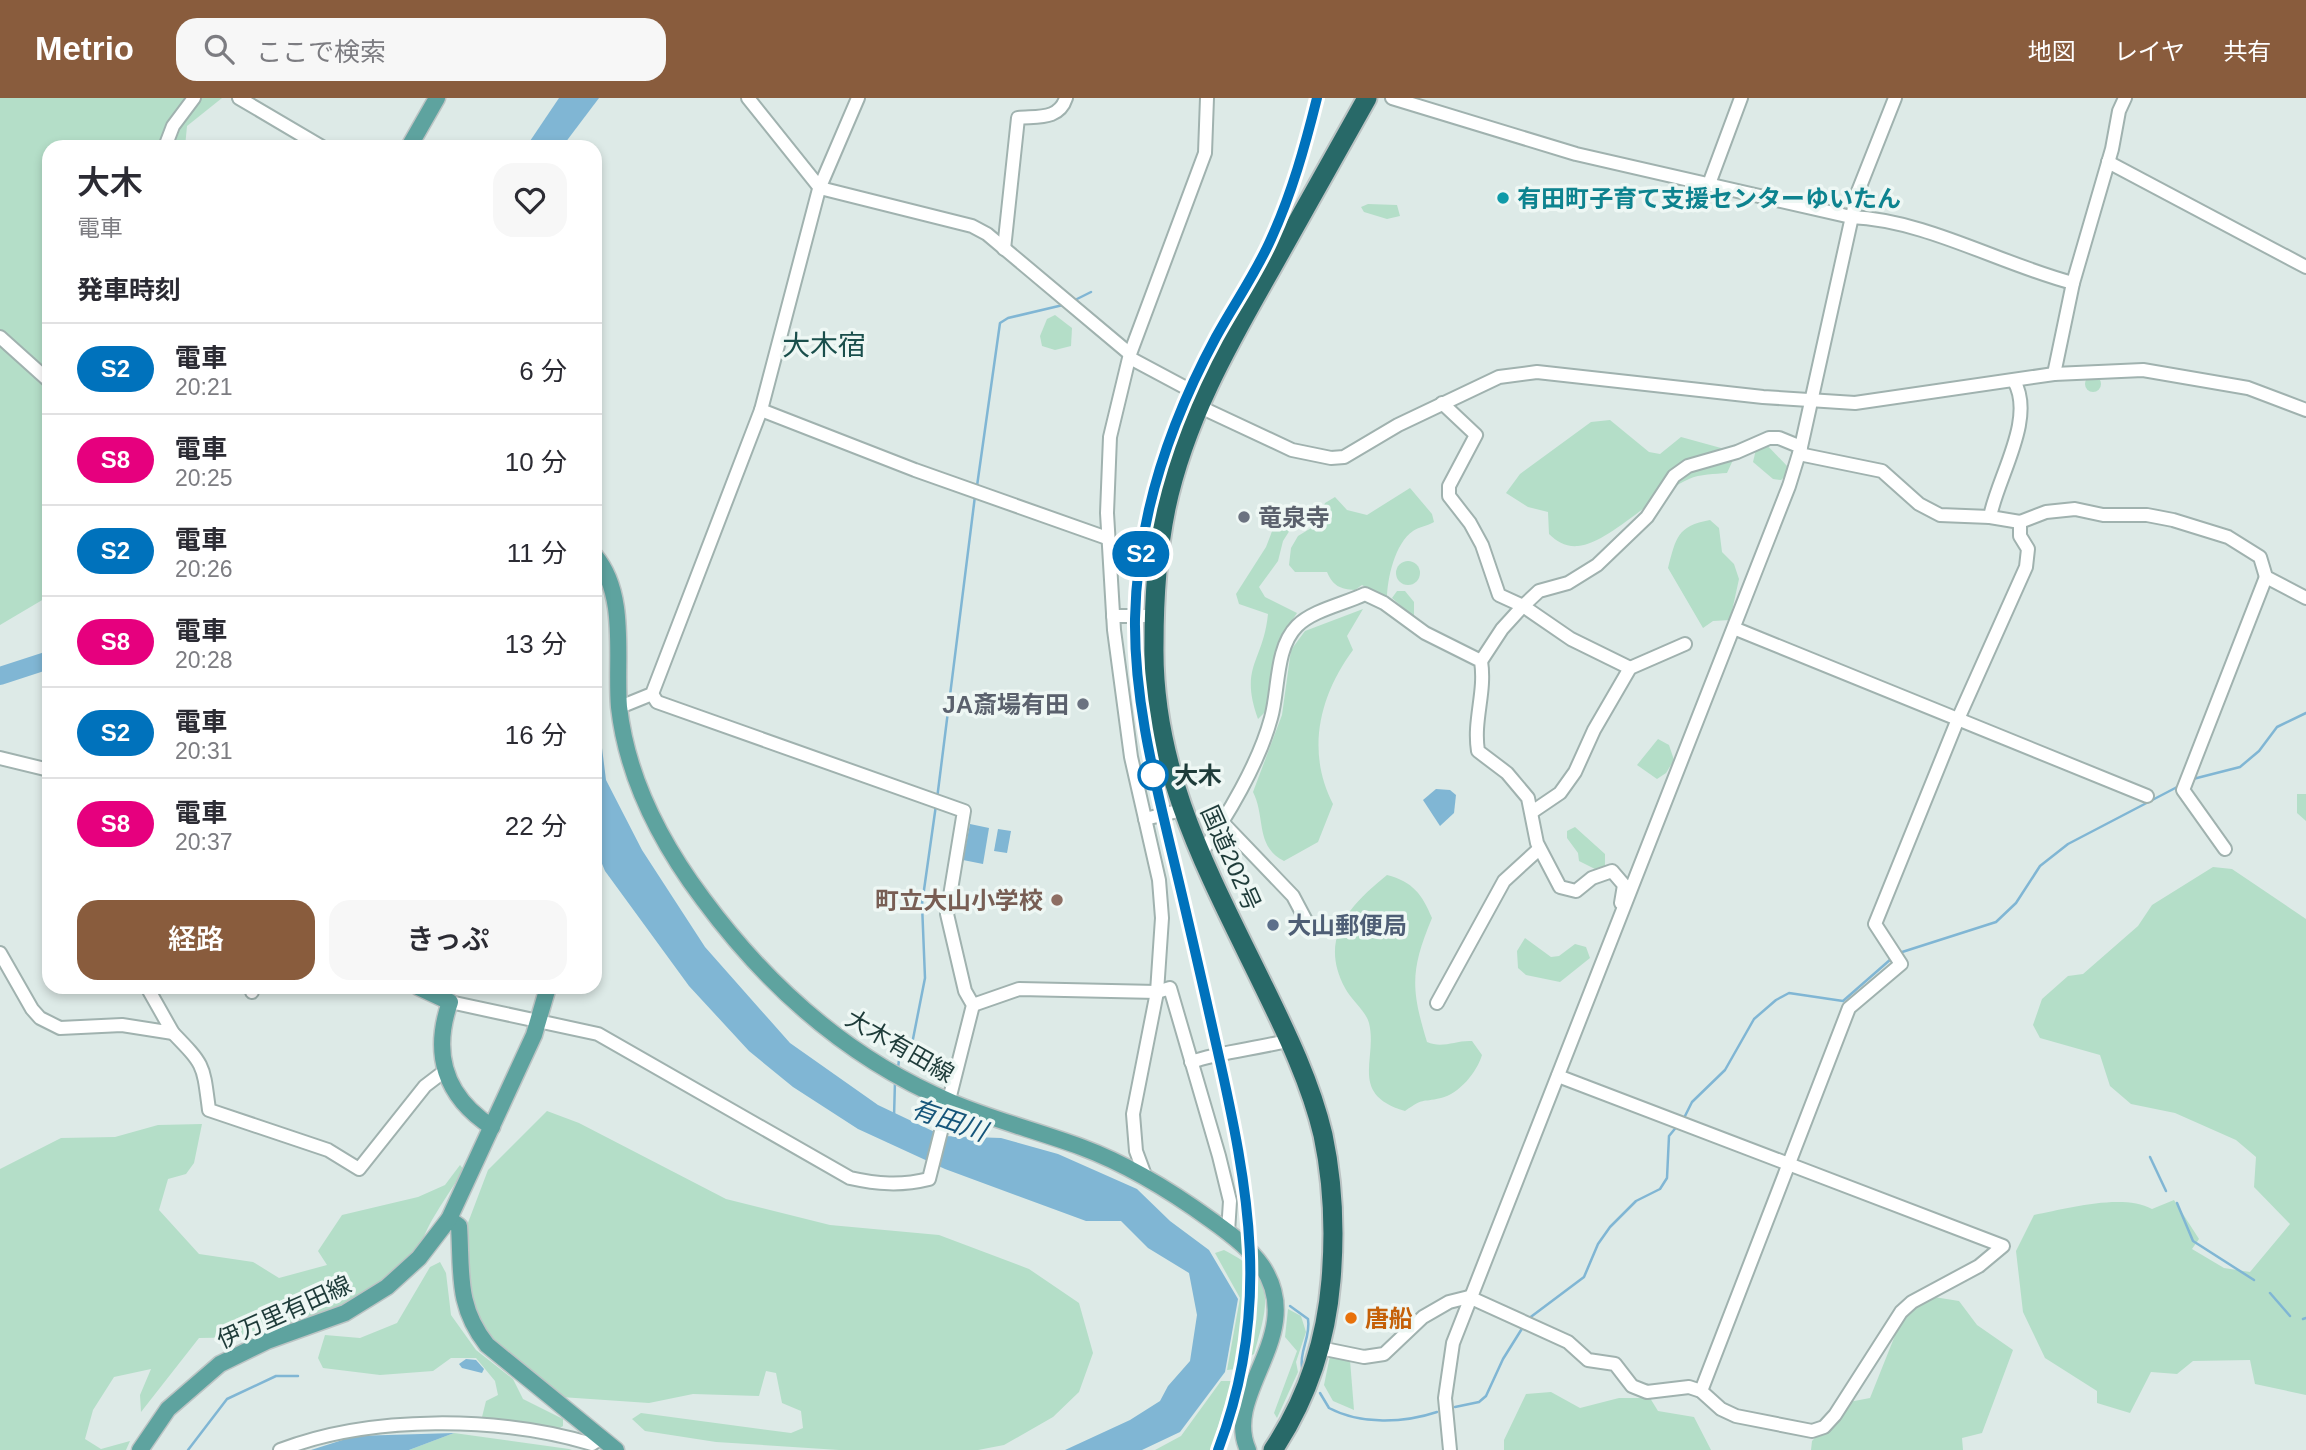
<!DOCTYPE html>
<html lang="ja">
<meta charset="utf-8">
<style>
body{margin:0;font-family:Helvetica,"Noto Sans JP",sans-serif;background:#f7f7f7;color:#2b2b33;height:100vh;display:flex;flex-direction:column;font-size:26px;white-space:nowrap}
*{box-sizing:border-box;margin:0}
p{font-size:23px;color:#7c7c81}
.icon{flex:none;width:38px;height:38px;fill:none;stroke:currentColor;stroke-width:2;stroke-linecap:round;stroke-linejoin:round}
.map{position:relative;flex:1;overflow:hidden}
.panel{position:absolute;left:42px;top:42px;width:560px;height:854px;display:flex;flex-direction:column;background:#fff;border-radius:21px;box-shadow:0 4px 10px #0003}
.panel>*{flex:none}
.badge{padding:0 14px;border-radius:23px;font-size:24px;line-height:46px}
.map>.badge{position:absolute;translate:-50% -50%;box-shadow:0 0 0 4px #fff}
h2{padding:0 35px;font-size:26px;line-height:63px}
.round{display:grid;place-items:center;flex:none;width:74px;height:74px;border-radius:21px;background:#f7f7f7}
.headline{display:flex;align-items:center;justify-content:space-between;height:119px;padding:0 35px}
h1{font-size:33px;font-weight:600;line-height:52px}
.cta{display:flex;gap:14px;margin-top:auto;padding:14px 35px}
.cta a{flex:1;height:80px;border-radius:21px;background:#895c3d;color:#fff;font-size:28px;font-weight:600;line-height:80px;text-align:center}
.cta a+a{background:#f7f7f7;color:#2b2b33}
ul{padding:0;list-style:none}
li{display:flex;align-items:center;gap:21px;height:91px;padding:0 35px;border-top:2px solid #e1e1e2}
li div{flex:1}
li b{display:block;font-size:26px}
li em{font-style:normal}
li .badge{min-width:77px;font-weight:700;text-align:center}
header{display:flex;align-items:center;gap:42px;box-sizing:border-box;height:98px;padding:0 35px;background:#895c3d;color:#fff}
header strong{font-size:33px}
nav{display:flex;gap:38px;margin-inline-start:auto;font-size:24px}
.search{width:490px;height:63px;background:#f7f7f7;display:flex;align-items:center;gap:18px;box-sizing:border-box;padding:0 24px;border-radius:21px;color:#7c7c81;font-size:26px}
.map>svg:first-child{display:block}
</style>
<header>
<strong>Metrio</strong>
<div class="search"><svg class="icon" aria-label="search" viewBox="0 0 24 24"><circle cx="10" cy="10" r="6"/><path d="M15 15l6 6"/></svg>ここで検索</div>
<nav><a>地図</a><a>レイヤ</a><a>共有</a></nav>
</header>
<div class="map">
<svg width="2306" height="1352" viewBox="0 0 2306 1352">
<rect width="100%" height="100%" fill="#ddeae7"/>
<g fill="#b4dec8">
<path d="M0 0H222L187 28 185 49H49V498L0 527Z"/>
<path d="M1368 106 1397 107 1400 118 1387 121 1364 114 1361 109Z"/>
<path d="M1055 217 1072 230 1071 248 1055 252 1042 248 1040 238 1047 221Z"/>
<circle cx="2093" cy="286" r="8"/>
<path d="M1610 322 1649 354 1660 356 1681 339 1721 350 1733 362 1727 375C1715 376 1700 376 1689 381 1657 394 1608 446 1578 448 1566 449 1557 444 1549 436L1548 414 1528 409 1506 395 1520 376 1591 324Z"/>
<path d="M1763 343 1788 369 1789 375 1781 382 1773 381 1753 364 1757 347Z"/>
<path d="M1410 390 1432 416 1434 424C1428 428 1418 429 1413 433 1395 445 1387 481 1387 501L1362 487 1355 492C1340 491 1333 488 1327 474H1295L1289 467 1291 450 1298 438 1316 427 1325 405 1335 399 1347 412 1367 417Z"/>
<path d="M1281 410 1290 413 1295 424 1283 443 1278 463 1259 489 1265 499 1297 515 1285 533 1277 552 1267 612 1258 621C1239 568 1263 565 1268 516L1239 506 1236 496 1266 449Z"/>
<path d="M1710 422 1719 430 1722 454 1734 466 1739 481 1730 522 1713 523 1703 530 1668 470C1676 440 1677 428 1710 422Z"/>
<circle cx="1408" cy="475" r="12"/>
<path d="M1397 493H1405L1414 504V519L1392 500Z"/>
<path d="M1363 511 1347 538 1353 552C1319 598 1306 654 1333 706L1318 744 1284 763C1255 748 1266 720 1253 694L1282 617 1291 552 1305 533Z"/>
<path d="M1658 641 1669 647 1674 662 1666 675 1657 681 1637 667Z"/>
<path d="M2297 696H2306V723L2297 715Z"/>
<path d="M1575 729 1605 756V768L1595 771 1579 763 1578 755 1567 740V733Z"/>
<path d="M2213 769 2232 771 2306 821V1297L2255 1286 2250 1262 2193 1263 2177 1276 2151 1274 2130 1315 2097 1305V1293L2045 1260 2023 1214 2016 1153 2034 1117C2066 1111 2122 1095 2152 1111L2174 1102 2199 1141 2192 1151 2224 1170 2250 1174 2290 1126 2254 1089 2256 1059 2236 1042 2175 1015 2131 1006 2110 988 2100 957 2040 940 2033 927 2042 901 2068 878 2083 876 2138 828 2152 807Z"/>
<path d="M1387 777C1413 784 1422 796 1432 820 1410 873 1411 891 1427 944 1443 951 1455 942 1472 943L1482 957C1477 974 1459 996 1441 1000 1420 1005 1425 999 1405 1013 1348 996 1378 961 1369 925 1366 913 1351 902 1345 890 1318 840 1350 807 1387 777Z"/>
<path d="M1525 840 1551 859 1559 858 1575 846 1586 849 1590 860 1560 884 1526 877 1518 870 1517 853Z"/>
<path d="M547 1013 579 1025 726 1101 830 1127 939 1137 1029 1171 1079 1205 1093 1255 1079 1294 1053 1319 1004 1347 978 1352H839L716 1344 645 1333 632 1321 641 1315 791 1335 803 1330 801 1313 782 1305 776 1275 766 1273 759 1298 693 1296 649 1305 561 1299 495 1249 477 1225 465 1178 466 1130 488 1072Z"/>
<path d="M202 1026 194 1065 186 1076 168 1081 159 1112 199 1156 253 1164 279 1180 327 1167 318 1153 342 1117 418 1099 445 1087 460 1067 464 1072C453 1088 442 1105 432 1122 426 1132 422 1146 414 1155 359 1212 277 1239 199 1240L141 1314 140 1297 151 1271 114 1279 93 1312 85 1341 101 1351 130 1343 126 1352H0V1071L61 1040 115 1039 158 1027Z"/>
<path d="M1224 1152C1278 1179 1268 1206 1254 1256L1248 1259 1257 1182 1247 1180 1236 1271 1227 1272 1240 1200 1215 1155Z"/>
<path d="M440 1164 446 1175 451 1217 476 1252 513 1281 523 1301 563 1321V1328L555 1333 492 1325 482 1319 486 1303 498 1297 495 1283 476 1260H451L433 1273 380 1277 323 1270 318 1260 325 1237 360 1240 397 1225 430 1169Z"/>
<path d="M1934 1199 1959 1203 1977 1227 2013 1252 1982 1335 1962 1340 1963 1352H1811L1812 1343 1849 1304 1870 1300 1906 1210Z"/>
<path d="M1288 1211 1301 1218 1306 1234 1296 1264 1298 1274 1277 1320 1274 1315 1297 1253 1285 1239Z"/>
<path d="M1330 1258 1350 1262 1354 1312 1333 1303 1324 1287Z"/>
<path d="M1221 1283H1232L1211 1352H1155L1181 1338Z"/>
<path d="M1551 1294 1580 1310 1619 1300H1650L1658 1313 1694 1319 1711 1352H1504V1342L1526 1296Z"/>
<path d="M454 1335 569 1351 572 1352H409Z"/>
</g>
<g fill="#80b6d4">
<path d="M559 0H599L562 49H526Z"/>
<path d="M595 594 606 682 642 752 705 849 790 945 878 1007 943 1038 1001 1040 1058 1056 1137 1091 1170 1123 1209 1152 1238 1201 1225 1274 1180 1334 1142 1352H1065L1130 1322 1160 1303 1168 1288 1190 1263 1197 1217 1189 1175 1148 1150 1121 1123H1086L945 1071 858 1031 793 989 749 953 689 888 605 773 595 749Z"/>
<path d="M1436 691 1450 692 1456 697 1454 715 1440 728 1423 702Z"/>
<path d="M970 726 989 730 983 766 963 762Z"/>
<path d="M998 731 1011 733 1007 755 994 753Z"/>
<path d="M466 1261 476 1262 484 1271 482 1275 462 1270 459 1266Z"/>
<path d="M454 1335 409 1352H311L355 1338Z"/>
</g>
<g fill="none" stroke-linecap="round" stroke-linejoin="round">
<g stroke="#80b6d4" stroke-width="2.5">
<path d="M1073 203 1091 194"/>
<path d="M977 388 1000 225 1008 220 1063 207"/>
<path d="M2193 681 2240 669 2259 653 2277 629 2306 615"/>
<path d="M937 701 975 398"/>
<path d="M1899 855 1996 824 2016 805 2040 768 2068 746 2181 687"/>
<path d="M898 970 899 962 912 946 925 880 922 806 936 707"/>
<path d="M894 1019 895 983"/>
<path d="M1683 1022 1692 1004 1725 972 1754 921 1776 902 1789 895 1843 903 1891 861"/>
<path d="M2150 1059 2166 1093"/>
<path d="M2177 1105 2193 1143 2254 1182"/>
<path d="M2270 1195 2290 1218"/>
<path d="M1290 1208 1308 1221C1311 1239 1299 1253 1302 1270"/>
<path d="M1528 1221 1584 1179 1598 1146 1610 1129 1636 1103 1660 1091 1667 1080 1669 1038 1678 1027"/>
<path d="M2303 1221 2306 1220"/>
<path d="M1320 1295 1329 1310C1361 1327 1404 1325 1437 1314"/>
<path d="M1455 1309 1479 1304 1486 1298 1503 1261 1523 1229"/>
<path d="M188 1352 227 1301 276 1278H298"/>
</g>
<path stroke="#80b6d4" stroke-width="18" d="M0 578 49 562"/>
<g stroke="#a0b2af" stroke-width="16">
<g id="minor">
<path d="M239 0 322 49"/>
<path d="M748 0 820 90 972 128 987 136 1130 256"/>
<path d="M1392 0 1576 56 1851 119C1926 122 2000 166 2073 185"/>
<path d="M165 49 173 28 194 0"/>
<path d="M2108 64 2306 169"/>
<path d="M1709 86 1741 0"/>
<path d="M1004 151 1018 20C1038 18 1059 22 1066 0"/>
<path d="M0 239 49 283"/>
<path d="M1130 260 1203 299"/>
<path d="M2054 276 2073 185 2112 51 2119 13 2125 0"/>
<path d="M2014 283C2036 321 1997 380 1990 419L2020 424 2046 414 2075 411 2103 417H2147L2173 422 2228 439 2260 459 2266 479 2306 500"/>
<path d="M1442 305 1476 337 1449 388V398L1470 425 1482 447 1499 497 1523 508 1571 541 1630 570"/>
<path d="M1198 308 1292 352 1331 360 1344 359 1398 327 1499 279 1537 274 1763 299 1855 305 2054 276 2143 272 2248 290 2306 312"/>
<path d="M761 312 915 372 1107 440"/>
<path d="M1799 356 1882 373 1919 406 1940 417 1990 419"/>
<path d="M1113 518H1155"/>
<path d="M1736 531 2147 698"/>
<path d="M1481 563 1502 531 1523 508 1539 493 1568 485 1597 467 1647 419 1674 378 1688 368 1737 354 1769 340H1779L1801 349"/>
<path d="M620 609 652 596 761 312 819 91 858 0"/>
<path d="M0 660 49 672"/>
<path d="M1532 714 1560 695 1575 674 1594 632 1630 570 1685 546"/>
<path d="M1145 721 1182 712"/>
<path d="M1223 725 1293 798 1311 832"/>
<path d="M2225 751 2183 692 2266 479"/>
<path d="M1200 757C1227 719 1259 665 1271 620 1279 592 1275 550 1297 528 1313 512 1344 506 1365 496L1384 505 1425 535 1481 563C1486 594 1473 622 1478 653L1507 675 1528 700 1537 745 1560 789 1576 793 1592 780 1612 773 1624 787 1621 805"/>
<path d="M0 855 32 911 40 920 60 930 122 927 173 935 147 889"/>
<path d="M252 894 253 889"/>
<path d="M450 904 598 936 850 1080C877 1086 901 1088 929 1081L973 907 965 893 947 816 964 713 657 604 652 596"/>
<path d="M1437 905 1504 783 1539 751"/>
<path d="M973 907 1019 891 1157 894 1170 890 1219 1058 1230 1103 1228 1134"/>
<path d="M173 935C205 968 203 966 209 1012L328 1052 359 1071 425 988 446 972"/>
<path d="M1191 964C1223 953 1257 951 1290 942"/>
<path d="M1146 1080 1136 1053 1133 1016 1157 894 1162 820 1159 782 1131 659 1114 532 1107 415 1110 339 1130 256 1205 55 1207 0"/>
<path d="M1320 1250 1364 1259 1384 1256 1423 1219 1449 1204 1469 1199 1568 1244 1588 1262 1615 1266 1632 1288 1647 1294 1689 1289 1701 1293 1721 1311 1736 1318 1812 1333 1824 1329 1835 1317 1901 1214 1912 1204 1979 1168 2003 1148 1558 978"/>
<path d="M1701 1293 1849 910 1901 866 1875 826 1958 621 2026 469 2028 451 2020 438V424"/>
<path d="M280 1352C371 1317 499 1318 592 1346L601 1340"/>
<path d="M1450 1352 1445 1300 1453 1245 1789 388 1801 349 1857 96 1895 0"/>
</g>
</g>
<g stroke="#bcc4c4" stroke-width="19">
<g id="major">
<path d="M409 49 437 0"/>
<path d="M595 458C628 497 615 561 619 609 627 680 661 745 703 801 768 889 849 961 951 1004 993 1022 1038 1033 1081 1049 1127 1066 1171 1093 1211 1122 1228 1134 1250 1150 1262 1168 1308 1237 1222 1294 1248 1352"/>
<path d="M418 889 450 904C432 955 444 998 492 1029"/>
<path d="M449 1121 459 1128C462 1174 456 1208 487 1247L616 1352"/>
<path d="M140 1352 168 1311 220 1266 267 1243 345 1215 387 1189 419 1160 449 1121 534 937 548 889"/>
</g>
</g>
<g stroke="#bcc4c4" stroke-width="23">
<path id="highway" d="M1273 1352C1307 1301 1326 1243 1331 1182 1335 1134 1333 1084 1323 1037 1311 986 1287 936 1264 889 1210 778 1152 675 1154 547 1154 502 1157 454 1166 410 1184 324 1228 246 1271 171 1303 114 1335 57 1367 0"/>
</g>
<use href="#minor" stroke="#fff" stroke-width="12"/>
<use href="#major" stroke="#5ea39f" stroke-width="16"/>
<use href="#highway" stroke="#286968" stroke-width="19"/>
<g stroke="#587775" stroke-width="5">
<path id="rail" d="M1218 1352C1273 1211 1248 1092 1217 950 1202 883 1187 817 1171 751 1153 675 1134 599 1135 521 1137 421 1169 326 1216 239 1234 206 1256 175 1271 141 1292 95 1305 48 1317 0"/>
</g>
<use href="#rail" stroke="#eef7f4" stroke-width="2.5" stroke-dasharray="8" stroke-linecap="butt"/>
</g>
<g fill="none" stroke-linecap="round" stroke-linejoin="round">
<g stroke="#fff" stroke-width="16">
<path id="line" d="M1218 1352C1272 1211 1249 1092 1217 950 1202 883 1187 817 1171 751 1153 675 1134 599 1135 521 1137 421 1169 326 1216 239 1234 206 1256 175 1271 141 1292 95 1305 48 1317 0"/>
</g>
<use href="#line" stroke="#0072bc" stroke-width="10"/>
</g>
<circle fill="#0f9aa8" stroke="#eef7f4" stroke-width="2.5" cx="1503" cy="100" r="7"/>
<g fill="#6b7280" stroke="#eef7f4" stroke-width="2.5">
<circle cx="1244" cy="419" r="7"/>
<circle cx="1083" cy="606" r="7"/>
</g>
<circle fill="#fff" stroke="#0072bc" stroke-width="3.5" cx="1153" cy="677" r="14"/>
<circle fill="#8d6e63" stroke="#eef7f4" stroke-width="2.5" cx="1057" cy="802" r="7"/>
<circle fill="#5c6f8a" stroke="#eef7f4" stroke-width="2.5" cx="1273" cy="827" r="7"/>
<circle fill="#e8710a" stroke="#eef7f4" stroke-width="2.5" cx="1351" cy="1220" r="7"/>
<g text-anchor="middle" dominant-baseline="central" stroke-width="7" stroke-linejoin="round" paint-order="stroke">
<g font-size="24" font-weight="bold" fill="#0d838f" stroke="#eef7f4" text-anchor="start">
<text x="1517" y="100">有田町子育て支援センターゆいたん</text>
</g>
<g font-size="24" font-weight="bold" fill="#5b616d" stroke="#eef7f4" text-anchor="start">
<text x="1258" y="419">竜泉寺</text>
<text x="1069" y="606" text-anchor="end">JA斎場有田</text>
</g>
<g font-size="24" font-weight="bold" fill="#1e3b39" stroke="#eef7f4" text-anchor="start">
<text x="1174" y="677">大木</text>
</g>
<g font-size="24" fill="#1e3b39" stroke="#eef7f4">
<text transform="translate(1231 760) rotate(66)">国道202号</text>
<text transform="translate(900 948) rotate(30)">大木有田線</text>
<text transform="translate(284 1214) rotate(-24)">伊万里有田線</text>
</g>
<g font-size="24" font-weight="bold" fill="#785e54" stroke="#eef7f4" text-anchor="end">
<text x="1043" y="802">町立大山小学校</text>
</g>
<g font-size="24" font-weight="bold" fill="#4e5e75" stroke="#eef7f4" text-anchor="start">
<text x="1287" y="827">大山郵便局</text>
</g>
<g font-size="24" font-weight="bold" fill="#c56008" stroke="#eef7f4" text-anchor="start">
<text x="1365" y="1220">唐船</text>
</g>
<g font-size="26" font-style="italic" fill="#15557a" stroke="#eef7f4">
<text transform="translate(949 1022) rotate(19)">有田川</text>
</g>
<g font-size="28" fill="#194e4b" stroke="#eef7f4">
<text x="824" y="247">大木宿</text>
</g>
</g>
</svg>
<b class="badge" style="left:1141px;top:456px;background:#0072bc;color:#fff">S2</b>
<section class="panel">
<div class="headline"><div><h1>大木</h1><p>電車</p></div><a class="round"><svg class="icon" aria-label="heart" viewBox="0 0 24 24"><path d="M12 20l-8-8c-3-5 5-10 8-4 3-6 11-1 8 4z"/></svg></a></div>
<h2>発車時刻</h2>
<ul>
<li><span class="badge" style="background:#0072bc;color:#fff">S2</span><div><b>電車</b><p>20:21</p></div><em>6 分</em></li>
<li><span class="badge" style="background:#e6007e;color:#fff">S8</span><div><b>電車</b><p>20:25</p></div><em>10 分</em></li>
<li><span class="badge" style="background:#0072bc;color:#fff">S2</span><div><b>電車</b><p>20:26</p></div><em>11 分</em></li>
<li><span class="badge" style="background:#e6007e;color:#fff">S8</span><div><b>電車</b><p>20:28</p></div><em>13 分</em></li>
<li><span class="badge" style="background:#0072bc;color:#fff">S2</span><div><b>電車</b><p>20:31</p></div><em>16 分</em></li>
<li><span class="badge" style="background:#e6007e;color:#fff">S8</span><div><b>電車</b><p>20:37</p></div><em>22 分</em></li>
</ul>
<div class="cta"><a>経路</a><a>きっぷ</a></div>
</section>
</div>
